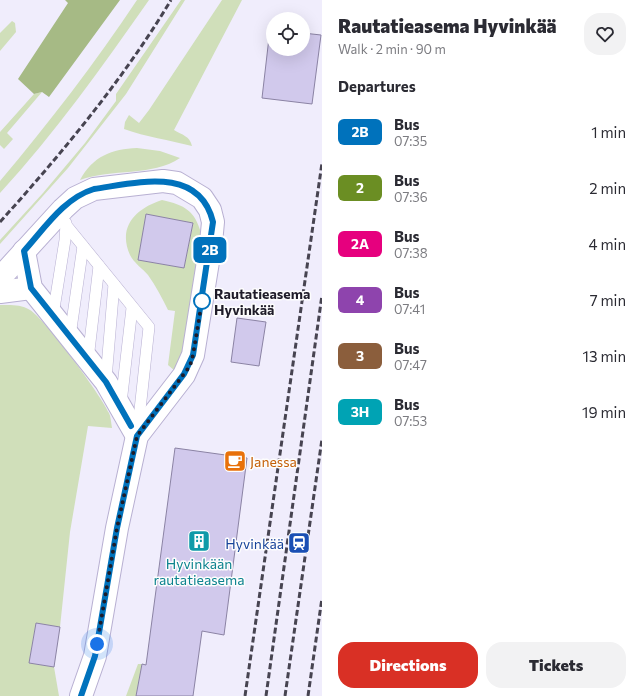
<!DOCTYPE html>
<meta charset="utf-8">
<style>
body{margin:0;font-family:Commissioner,sans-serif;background:#f2f2f3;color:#2b2b33;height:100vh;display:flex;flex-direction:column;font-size:15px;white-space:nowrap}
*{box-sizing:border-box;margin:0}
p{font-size:13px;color:#7c7c81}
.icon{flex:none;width:22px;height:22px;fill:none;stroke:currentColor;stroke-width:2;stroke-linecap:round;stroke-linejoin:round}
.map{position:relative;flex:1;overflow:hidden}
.drawer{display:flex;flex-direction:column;background:#fff;width:320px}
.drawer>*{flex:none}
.badge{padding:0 8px;border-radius:6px;font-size:14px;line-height:26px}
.buttons{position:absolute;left:266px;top:12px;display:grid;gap:8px}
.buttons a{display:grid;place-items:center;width:44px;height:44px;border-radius:50%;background:#fff;box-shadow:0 4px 16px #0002;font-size:20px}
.you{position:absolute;width:20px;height:20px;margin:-10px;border:3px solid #fff;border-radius:50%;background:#1a73e8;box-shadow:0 0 0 6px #1a73e833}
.map>.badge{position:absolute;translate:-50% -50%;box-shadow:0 0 0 2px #fff}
h2{padding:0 16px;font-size:15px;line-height:36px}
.round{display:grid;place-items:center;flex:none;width:42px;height:42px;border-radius:16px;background:#f2f2f3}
.overview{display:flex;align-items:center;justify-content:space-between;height:68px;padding:0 16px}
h1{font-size:19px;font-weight:800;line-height:30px}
.primary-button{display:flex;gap:8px;margin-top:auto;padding:8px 16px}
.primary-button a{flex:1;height:46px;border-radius:16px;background:#d93025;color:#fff;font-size:16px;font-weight:800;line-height:46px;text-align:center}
.primary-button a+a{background:#f2f2f3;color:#2b2b33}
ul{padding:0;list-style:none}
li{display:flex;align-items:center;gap:12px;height:56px;padding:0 16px}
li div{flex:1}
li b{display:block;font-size:15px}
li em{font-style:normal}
li .badge{min-width:44px;font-weight:700;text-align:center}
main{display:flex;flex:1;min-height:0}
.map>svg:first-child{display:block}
</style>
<main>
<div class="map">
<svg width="322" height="696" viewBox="0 0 322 696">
<rect width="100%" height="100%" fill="#f0edfc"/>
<g fill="#d0dfba" fill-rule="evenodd">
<path d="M137 0H149C102 67 55 133 0 193V181C49 123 95 63 137 0Z"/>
<path d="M181 0H185L126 94 68 168 0 244V240L43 193 85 143 116 101V94Z"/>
<path d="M222 0H242L174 130C182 135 190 136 192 146 169 140 146 137 124 129L125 122 129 115 139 123 149 110Z"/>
<path d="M12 21 15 23 16 32 0 51V33Z"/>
<path d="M42 92 7 133 13 139 4 149 0 145V132L34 94Z"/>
<path d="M137 148 160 151 180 158C152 177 112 168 80 180 93 156 112 149 137 148Z"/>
<path d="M162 200C185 205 195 211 201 233L187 342 175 371 168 365 175 311 168 310C162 298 156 286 148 275 143 269 133 262 130 255 117 226 137 208 162 200ZM146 214 193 223 184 268 138 260Z"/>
<path d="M0 305C11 305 20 304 30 310 45 319 101 395 109 413 111 417 111 423 112 428L88 426 70 532 60 627 36 623 29 663 54 667 59 696H0Z"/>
<path d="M138 664H142L136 696H126Z"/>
</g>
<path fill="#a6ba85" d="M65 0H120L49 97 42 92 34 94 18 79 68 3Z"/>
<g fill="#d1c9ec" stroke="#8b83a4">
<path d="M270 29H273V49H303V33L321 35 312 104 262 98Z"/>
<path d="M146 214 193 223 184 268 138 260Z"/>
<path d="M237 318 266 322 259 366 231 362Z"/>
<path d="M175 448 247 458 224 635 202 631 193 696H136L142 664 146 665Z"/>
<path d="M36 623 60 627 54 667 29 663Z"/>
</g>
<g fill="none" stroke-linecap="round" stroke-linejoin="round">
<g stroke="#b8b0d2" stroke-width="12">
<g id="service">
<path d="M66 225 149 327 138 428"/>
<path d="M53 315 65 240 66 223"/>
<path d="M70 336 83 246"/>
<path d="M88 359 99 266"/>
<path d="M106 379 114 284"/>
<path d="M121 403 132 308"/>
</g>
</g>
<g stroke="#b8b0d2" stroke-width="24">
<g id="minor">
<path d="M24 251 31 288 106 382 137 436"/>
<path d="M0 278 63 209 75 198 94 189 163 181 177 183 202 198 210 210 213 222 211 243 193 355 184 375 137 436 117 528 95 656 81 696"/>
<path d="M0 292 31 288"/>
</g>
</g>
<use href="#service" stroke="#fff" stroke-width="11"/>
<use href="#minor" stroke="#fff" stroke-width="22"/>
<g stroke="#474451" stroke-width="3" stroke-dasharray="6 3" stroke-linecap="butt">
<path d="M0 222C62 153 123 80 171 0"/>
<path d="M245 696 322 163"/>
<path d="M266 696 322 295"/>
<path d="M285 696 322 439"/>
<path d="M308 696 322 598"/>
</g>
</g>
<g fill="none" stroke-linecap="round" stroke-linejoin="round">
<g stroke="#fff" stroke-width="9">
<path id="line" d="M81 696 95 656 117 528 137 436 184 374 193 355 213 222C199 165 136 183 94 189 64 198 44 229 24 251L31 288 106 382 131 426"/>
</g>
<use href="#line" stroke="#0072bc" stroke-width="6"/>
<path stroke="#1f1c29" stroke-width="4" stroke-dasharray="0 7.2" d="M97 644 117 528 137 436 190 366 193 355 202 301"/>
</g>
<defs>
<g id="cafe-square" transform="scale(1.15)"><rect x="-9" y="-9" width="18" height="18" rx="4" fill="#e8710a" stroke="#fdfdfd"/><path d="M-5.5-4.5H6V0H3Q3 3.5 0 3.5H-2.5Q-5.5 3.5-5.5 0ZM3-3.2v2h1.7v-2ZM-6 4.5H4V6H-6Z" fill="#fff"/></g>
<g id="building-square" transform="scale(1.15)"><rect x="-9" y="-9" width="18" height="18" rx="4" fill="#0f9aa8" stroke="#fdfdfd"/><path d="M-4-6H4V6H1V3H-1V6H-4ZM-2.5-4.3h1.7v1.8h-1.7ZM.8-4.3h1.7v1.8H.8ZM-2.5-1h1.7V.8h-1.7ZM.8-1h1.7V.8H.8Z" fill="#fff"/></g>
<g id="station-square" transform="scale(1.15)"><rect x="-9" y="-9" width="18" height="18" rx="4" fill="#1a4fb4" stroke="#fdfdfd"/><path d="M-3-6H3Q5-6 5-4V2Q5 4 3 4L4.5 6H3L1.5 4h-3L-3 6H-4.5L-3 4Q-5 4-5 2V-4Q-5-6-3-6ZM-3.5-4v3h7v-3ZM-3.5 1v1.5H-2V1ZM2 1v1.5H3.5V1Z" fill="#fff"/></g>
</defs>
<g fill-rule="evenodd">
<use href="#cafe-square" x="235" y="461"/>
<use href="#building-square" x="199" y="541"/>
<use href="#station-square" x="299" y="543"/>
</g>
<circle fill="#fff" stroke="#0072bc" stroke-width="2" cx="202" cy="301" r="8"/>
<g text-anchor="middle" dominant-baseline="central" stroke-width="3" stroke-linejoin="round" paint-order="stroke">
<g font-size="14" font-weight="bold" fill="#1f1c29" stroke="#fdfdfd" text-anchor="start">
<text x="214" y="293">Rautatieasema<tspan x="214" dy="16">Hyvinkää</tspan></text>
</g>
<g font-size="14" fill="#c56008" stroke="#fdfdfd" text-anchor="start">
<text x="250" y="461">Janessa</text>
</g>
<g font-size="14" fill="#164399" stroke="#fdfdfd" text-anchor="end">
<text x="284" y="543">Hyvinkää</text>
</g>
<g font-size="14" fill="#0d838f" stroke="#fdfdfd">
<text x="199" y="563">Hyvinkään<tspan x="199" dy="16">rautatieasema</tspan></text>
</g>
</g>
</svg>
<div class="buttons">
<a><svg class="icon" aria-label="locate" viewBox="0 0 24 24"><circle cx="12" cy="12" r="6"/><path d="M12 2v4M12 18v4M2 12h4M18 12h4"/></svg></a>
</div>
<div class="you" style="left:97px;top:644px"></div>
<b class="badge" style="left:210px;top:250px;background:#0072bc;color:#fff">2B</b>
</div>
<section class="drawer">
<div class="overview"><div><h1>Rautatieasema Hyvinkää</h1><p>Walk · 2 min · 90 m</p></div><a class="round"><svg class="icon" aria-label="heart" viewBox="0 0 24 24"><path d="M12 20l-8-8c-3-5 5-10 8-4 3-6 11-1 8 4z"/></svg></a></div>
<h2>Departures</h2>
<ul>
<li><span class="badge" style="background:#0072bc;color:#fff">2B</span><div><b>Bus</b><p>07:35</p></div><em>1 min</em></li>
<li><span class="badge" style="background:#6b8e23;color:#fff">2</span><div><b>Bus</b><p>07:36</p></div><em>2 min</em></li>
<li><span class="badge" style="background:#e6007e;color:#fff">2A</span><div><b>Bus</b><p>07:38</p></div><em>4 min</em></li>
<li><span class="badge" style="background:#8e44ad;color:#fff">4</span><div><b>Bus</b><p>07:41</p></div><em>7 min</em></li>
<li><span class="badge" style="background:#8b5e3c;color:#fff">3</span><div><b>Bus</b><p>07:47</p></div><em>13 min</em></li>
<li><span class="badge" style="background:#00a3b4;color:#fff">3H</span><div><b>Bus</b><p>07:53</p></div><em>19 min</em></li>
</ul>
<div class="primary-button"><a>Directions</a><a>Tickets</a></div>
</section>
</main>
